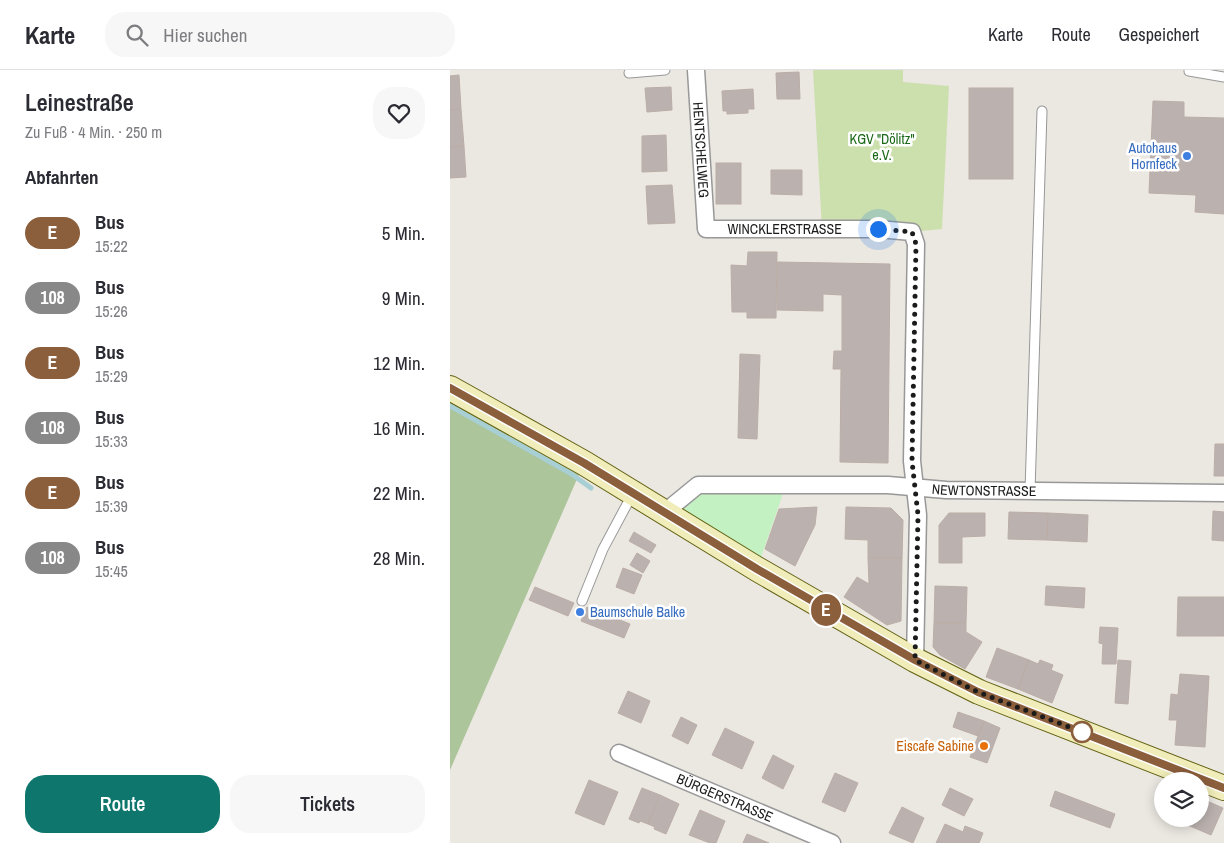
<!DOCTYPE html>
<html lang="de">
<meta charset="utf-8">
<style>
body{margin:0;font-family:"Archivo Narrow",sans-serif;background:#f7f7f7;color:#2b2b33;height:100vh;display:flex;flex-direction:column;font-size:19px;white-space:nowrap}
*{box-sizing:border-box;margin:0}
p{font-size:16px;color:#7c7c81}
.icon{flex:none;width:28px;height:28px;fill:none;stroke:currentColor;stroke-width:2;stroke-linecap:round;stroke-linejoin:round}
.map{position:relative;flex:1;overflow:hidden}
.panel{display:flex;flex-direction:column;background:#fff;width:450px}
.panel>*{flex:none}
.badge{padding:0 10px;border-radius:16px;font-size:18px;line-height:32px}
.fabs{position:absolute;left:704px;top:702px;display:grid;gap:10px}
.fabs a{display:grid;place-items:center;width:55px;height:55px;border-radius:50%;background:#fff;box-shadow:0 2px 12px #0003;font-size:25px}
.you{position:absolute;width:25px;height:25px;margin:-12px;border:4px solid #fff;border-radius:50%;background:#1a73e8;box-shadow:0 0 0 8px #1a73e833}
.map>.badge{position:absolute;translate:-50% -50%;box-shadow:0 0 0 2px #fff}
h2{padding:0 25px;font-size:19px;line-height:45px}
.round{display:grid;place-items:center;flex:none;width:52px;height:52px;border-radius:20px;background:#f7f7f7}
.head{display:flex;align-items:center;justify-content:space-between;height:85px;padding:0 25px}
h1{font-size:24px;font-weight:600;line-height:38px}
.primary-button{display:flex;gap:10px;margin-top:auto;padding:10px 25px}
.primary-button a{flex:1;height:58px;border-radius:20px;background:#0f766e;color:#fff;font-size:20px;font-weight:600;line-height:58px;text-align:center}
.primary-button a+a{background:#f7f7f7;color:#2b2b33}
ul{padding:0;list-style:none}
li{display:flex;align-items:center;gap:15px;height:65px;padding:0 25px}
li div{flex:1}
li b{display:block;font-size:19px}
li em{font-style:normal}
li .badge{min-width:55px;font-weight:700;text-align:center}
header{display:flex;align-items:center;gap:30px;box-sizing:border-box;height:70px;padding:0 25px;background:#fff;border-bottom:1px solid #e1e1e2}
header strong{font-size:24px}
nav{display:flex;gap:28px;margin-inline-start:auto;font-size:18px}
.search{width:350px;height:45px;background:#f7f7f7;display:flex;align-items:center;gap:12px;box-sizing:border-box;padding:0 18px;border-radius:20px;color:#7c7c81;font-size:19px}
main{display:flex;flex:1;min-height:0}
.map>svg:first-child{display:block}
</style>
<header>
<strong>Karte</strong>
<div class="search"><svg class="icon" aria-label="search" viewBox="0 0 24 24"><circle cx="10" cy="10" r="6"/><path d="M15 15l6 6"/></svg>Hier suchen</div>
<nav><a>Karte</a><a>Route</a><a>Gespeichert</a></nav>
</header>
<main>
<section class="panel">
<div class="head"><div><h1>Leinestraße</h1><p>Zu Fuß · 4 Min. · 250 m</p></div><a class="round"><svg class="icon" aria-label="heart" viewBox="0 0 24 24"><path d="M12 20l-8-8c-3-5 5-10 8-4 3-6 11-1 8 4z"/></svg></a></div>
<h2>Abfahrten</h2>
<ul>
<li><span class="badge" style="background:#8b5e3c;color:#fff">E</span><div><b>Bus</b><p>15:22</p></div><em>5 Min.</em></li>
<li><span class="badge" style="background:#888;color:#fff">108</span><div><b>Bus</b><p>15:26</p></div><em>9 Min.</em></li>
<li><span class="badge" style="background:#8b5e3c;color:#fff">E</span><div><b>Bus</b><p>15:29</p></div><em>12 Min.</em></li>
<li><span class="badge" style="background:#888;color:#fff">108</span><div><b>Bus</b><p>15:33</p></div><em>16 Min.</em></li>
<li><span class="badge" style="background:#8b5e3c;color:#fff">E</span><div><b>Bus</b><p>15:39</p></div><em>22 Min.</em></li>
<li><span class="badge" style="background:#888;color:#fff">108</span><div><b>Bus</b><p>15:45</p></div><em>28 Min.</em></li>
</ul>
<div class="primary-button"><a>Route</a><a>Tickets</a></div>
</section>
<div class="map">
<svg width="774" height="773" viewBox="0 0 774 773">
<rect width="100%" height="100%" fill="#ebe7e1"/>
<path fill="#cce0ad" d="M363 0H453V12L499 16 492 159 462 162 372 159Z"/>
<path fill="#acc59b" d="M0 318 134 393 0 700Z"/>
<path fill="#c4f1c2" d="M248 415H336L307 499 215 442Z"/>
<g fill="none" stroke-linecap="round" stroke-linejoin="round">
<path stroke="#a7cfd4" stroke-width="5" d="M0 336 120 403 141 418"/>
</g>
<g fill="#bbb2af" stroke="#bbada6">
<path d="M349 2 350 29H327L326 3Z"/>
<path d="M9 5 11 39 0 40V6Z"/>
<path d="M221 17 222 40 197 42 195 18Z"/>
<rect x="519" y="18" width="44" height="91"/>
<path d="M303 19 304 39H298V43L277 44V41H273L272 21Z"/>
<path d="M703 31 734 32V47L774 48V144L745 142 746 125 699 123Z"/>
<path d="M11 39 14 76 0 77V40Z"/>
<path d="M216 65 217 101 192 102V66Z"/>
<path d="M14 76 16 107 0 108V77Z"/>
<rect x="266" y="93" width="25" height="41"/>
<path d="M321 100H352V125L321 124Z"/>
<path d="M222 115 225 153 198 154 196 116Z"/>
<path d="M298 182H327L326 248H297V242H282L281 195 297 196Z"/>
<path d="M327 192 440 194 438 393 390 392 391 299H383L384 281H392V225L373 224V241L327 240Z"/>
<path d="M290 284 310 285 307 369 288 368Z"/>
<path d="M765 374H774V406H764Z"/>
<path d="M367 437 365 455 345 496 315 479 329 439Z"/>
<path d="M396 437 441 438 453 450 452 488H418V470L395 469Z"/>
<path d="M763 441 774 442V471L762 470Z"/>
<path d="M559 442 598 443 597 470 558 469Z"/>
<path d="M499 443H535V466L512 467V493H489V455Z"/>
<path d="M598 443 638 445 637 472 597 470Z"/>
<path d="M184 462 206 475 201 483 179 471Z"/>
<path d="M187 483 200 491 193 503 180 495Z"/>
<path d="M418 488H452L451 551 437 555 394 527 407 507 419 514Z"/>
<path d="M173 498 192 505 184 524 166 517Z"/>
<path d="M485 516 517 517 516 553H484Z"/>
<path d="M596 516 635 518 634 538 595 535Z"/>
<path d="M85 517 124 533 118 546 79 530Z"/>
<path d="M728 527H774V566H727Z"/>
<path d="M137 537 180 554 174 568 131 551Z"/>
<path d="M484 553H516V562L532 572 515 599 490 585 483 577Z"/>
<path d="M650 557 668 558 666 594H652L653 574 649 573Z"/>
<path d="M547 578 579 590 568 619 536 607Z"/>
<path d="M579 590 588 594 590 590 603 595 601 600 613 605 602 633 568 619Z"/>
<path d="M668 590 681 591 678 634 665 633Z"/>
<path d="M730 604 759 606 755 677 725 675 727 650H719L721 624 728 625Z"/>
<path d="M178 621 200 631 191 653 168 643Z"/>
<path d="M508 642 534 651 528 666 503 657Z"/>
<path d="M231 647 247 655 238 674 222 666Z"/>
<path d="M534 651 550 658 537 693 520 687Z"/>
<path d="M275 658 304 672 292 699 262 685Z"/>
<path d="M323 685 344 696 333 719 312 708Z"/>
<path d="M385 703 408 713 395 742 372 732Z"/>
<path d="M139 710 168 722 154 755 125 743Z"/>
<path d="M192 718 210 725 198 754 190 751 189 753 179 749Z"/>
<path d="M500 718 523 729 514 746 492 735Z"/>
<path d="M605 721 665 744 660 758 600 736Z"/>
<path d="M210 725 229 734 216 764 204 759 205 757 198 754Z"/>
<path d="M750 728 773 738 761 765 726 750 750 749Z"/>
<path d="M452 737 474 748 463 773 439 763Z"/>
<path d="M250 740 275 751 266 773H260L239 765Z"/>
<path d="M495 754 513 762 515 756 533 763 529 773H486Z"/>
<path d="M297 764 319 773H293Z"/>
</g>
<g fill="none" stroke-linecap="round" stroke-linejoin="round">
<g stroke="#989898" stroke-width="11">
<g id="service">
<path d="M739 0V1L774 7"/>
<path d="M179 3 215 0"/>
<path d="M580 421 592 41"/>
<path d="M132 531 153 479 183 423"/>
</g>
</g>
<g stroke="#989898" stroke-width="19">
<g id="minor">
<path id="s1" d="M246 0 256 159H428L462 162 466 174 462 391 468 445 465 590"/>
<path id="s2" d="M215 442 248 415H438L496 420 774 423"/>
<path id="s3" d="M169 683 382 773"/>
</g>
</g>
<g stroke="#626112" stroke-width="26">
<path id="secondary" d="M0 318 134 393 307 499 465 590 529 622 774 718"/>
</g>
<use href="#service" stroke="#fff" stroke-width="9"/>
<use href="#minor" stroke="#fff" stroke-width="16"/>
<use href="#secondary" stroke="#f0edba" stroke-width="24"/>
</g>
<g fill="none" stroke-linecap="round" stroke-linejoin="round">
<g stroke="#fff" stroke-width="11">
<path id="line" d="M0 318 134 393 307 499 465 590 528 622 774 718"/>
</g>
<use href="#line" stroke="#8b5e3c" stroke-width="8"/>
<path stroke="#1b1b1b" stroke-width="5" stroke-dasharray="0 9" d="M428 159 462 162 466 174 462 391 468 445 465 590 528 622 632 662"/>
</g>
<g fill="#3f7fe0" stroke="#fff" stroke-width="2">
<circle cx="737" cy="86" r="5"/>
<circle cx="130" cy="542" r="5"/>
</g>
<circle fill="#fff" stroke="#8b5e3c" stroke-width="2.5" cx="632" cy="662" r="10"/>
<circle fill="#e8710a" stroke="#fff" stroke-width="2" cx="534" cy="676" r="5"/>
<g text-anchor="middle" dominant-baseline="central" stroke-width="5" stroke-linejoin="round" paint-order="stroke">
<g font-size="14" fill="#1b6918" stroke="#fff">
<text x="432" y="69">KGV "Dölitz"<tspan x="432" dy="16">e.V.</tspan></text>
</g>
<g font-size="14" fill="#366cbe" stroke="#fff" text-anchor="end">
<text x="727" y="78">Autohaus<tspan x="727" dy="16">Hornfeck</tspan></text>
<text x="140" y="542" text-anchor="start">Baumschule Balke</text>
</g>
<g font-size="14" fill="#1b1b1b" stroke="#fff">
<text stroke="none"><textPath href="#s1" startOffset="80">HENTSCHELWEG</textPath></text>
<text stroke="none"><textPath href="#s1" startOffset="238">WINCKLERSTRASSE</textPath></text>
<text stroke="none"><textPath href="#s2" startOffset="329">NEWTONSTRASSE</textPath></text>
<text stroke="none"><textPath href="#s3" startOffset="115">BÜRGERSTRASSE</textPath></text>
</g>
<g font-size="14" fill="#c56008" stroke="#fff" text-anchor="end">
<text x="524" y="676">Eiscafe Sabine</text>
</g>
</g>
</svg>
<div class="fabs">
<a><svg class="icon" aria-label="layers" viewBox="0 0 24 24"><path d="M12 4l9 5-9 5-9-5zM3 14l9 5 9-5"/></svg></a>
</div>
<div class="you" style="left:428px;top:159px"></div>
<b class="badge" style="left:376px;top:540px;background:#8b5e3c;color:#fff">E</b>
</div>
</main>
